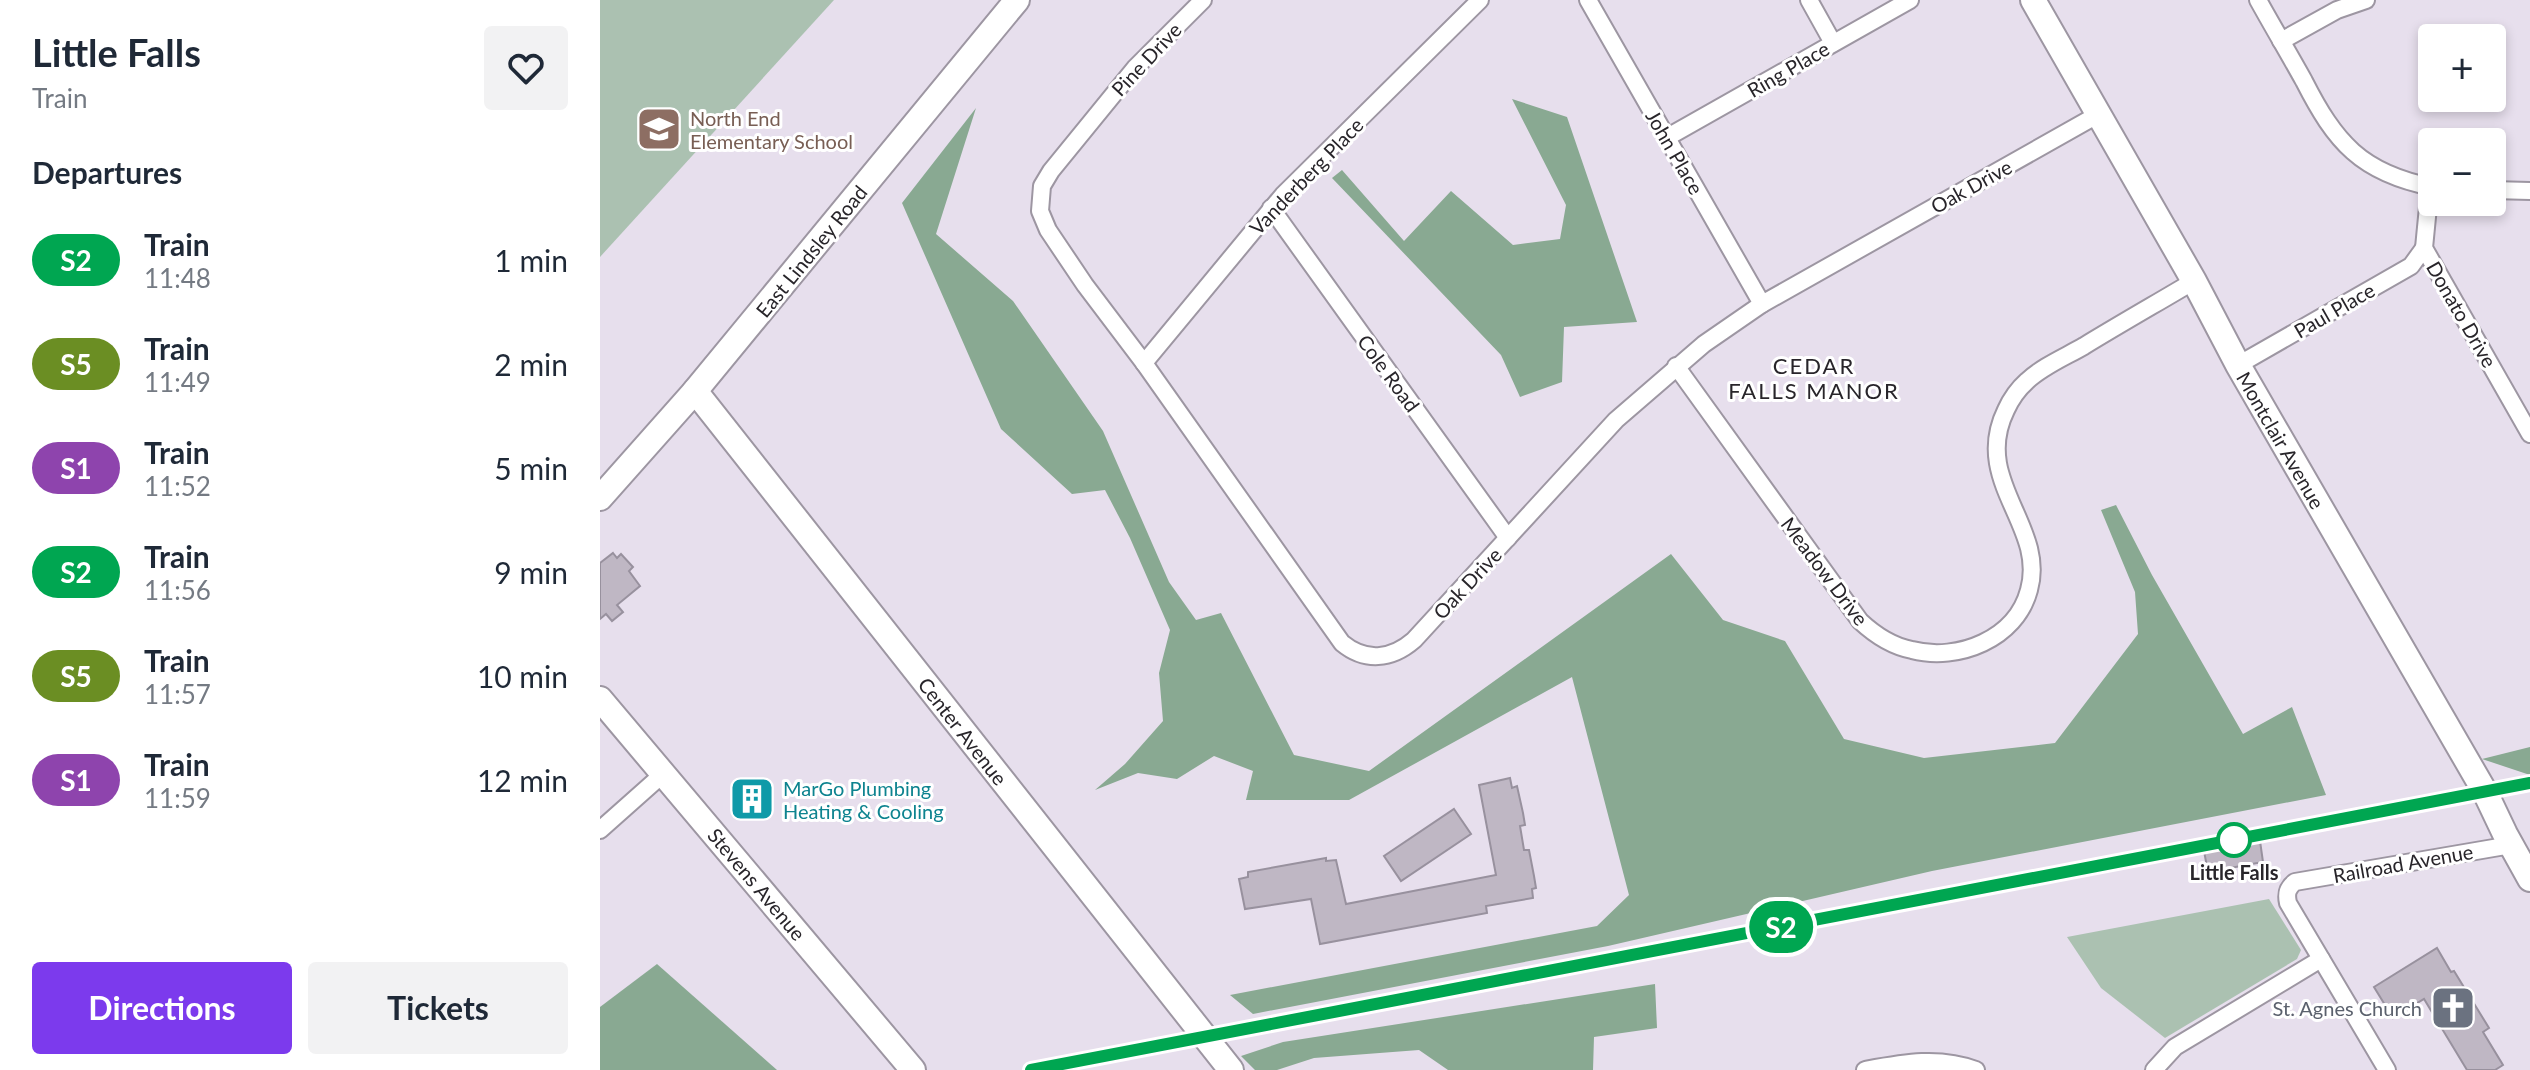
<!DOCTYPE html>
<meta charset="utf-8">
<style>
body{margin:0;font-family:Lato,sans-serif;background:#f2f2f3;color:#1f2937;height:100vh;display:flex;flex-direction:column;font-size:30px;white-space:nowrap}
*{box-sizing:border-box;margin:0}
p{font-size:26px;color:#747a83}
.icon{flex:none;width:44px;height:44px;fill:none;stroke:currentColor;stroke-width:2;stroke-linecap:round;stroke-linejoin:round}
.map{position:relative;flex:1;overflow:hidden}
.panel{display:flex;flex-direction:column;background:#fff;width:600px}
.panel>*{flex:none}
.badge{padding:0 16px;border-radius:26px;font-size:28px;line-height:52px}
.fabs{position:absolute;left:1818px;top:24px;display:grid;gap:16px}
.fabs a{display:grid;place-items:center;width:88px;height:88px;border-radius:8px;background:#fff;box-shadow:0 4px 12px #0003;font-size:40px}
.map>.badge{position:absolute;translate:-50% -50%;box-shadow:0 0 0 4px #fff}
h2{padding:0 32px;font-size:30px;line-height:72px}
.round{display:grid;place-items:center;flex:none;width:84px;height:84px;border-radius:8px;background:#f2f2f3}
.head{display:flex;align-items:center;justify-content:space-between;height:136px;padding:0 32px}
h1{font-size:38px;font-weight:700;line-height:60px}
.action{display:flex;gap:16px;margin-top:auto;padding:16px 32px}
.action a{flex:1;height:92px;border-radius:8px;background:#7c3aed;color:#fff;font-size:32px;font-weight:700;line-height:92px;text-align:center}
.action a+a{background:#f2f2f3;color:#1f2937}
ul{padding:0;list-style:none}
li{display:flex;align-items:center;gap:24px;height:104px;padding:0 32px}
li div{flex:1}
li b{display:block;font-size:30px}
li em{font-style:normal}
li .badge{min-width:88px;font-weight:700;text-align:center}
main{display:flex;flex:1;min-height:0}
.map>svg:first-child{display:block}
</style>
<main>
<section class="panel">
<div class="head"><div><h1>Little Falls</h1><p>Train</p></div><a class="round"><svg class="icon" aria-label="heart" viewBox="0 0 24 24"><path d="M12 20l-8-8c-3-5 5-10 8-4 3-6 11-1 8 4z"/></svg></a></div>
<h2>Departures</h2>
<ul>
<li><span class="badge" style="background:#00a651;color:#fff">S2</span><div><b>Train</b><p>11:48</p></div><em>1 min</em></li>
<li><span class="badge" style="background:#6b8e23;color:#fff">S5</span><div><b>Train</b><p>11:49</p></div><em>2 min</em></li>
<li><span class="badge" style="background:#8e44ad;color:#fff">S1</span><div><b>Train</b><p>11:52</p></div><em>5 min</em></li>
<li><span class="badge" style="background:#00a651;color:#fff">S2</span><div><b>Train</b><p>11:56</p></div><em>9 min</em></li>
<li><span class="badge" style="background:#6b8e23;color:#fff">S5</span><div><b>Train</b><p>11:57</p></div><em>10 min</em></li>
<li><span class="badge" style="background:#8e44ad;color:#fff">S1</span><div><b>Train</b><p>11:59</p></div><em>12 min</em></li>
</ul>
<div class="action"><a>Directions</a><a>Tickets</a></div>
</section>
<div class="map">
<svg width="1930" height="1070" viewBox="0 0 1930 1070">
<rect width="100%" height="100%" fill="#e7dfed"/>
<g fill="#abc1b1">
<path d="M0 0H234L0 257Z"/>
<path d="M1669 899 1701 950 1697 959 1565 1038 1501 988 1467 937Z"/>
</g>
<g fill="#89a992">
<path d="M912 99 967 117 1037 322 964 327 962 382 920 397 901 355 732 178 742 170 804 241 851 191 913 245 960 239 966 205Z"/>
<path d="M376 108 336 234 413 301 503 431 569 582 596 620 621 613 694 755 769 771 1071 554 1123 620 1185 641 1244 739 1324 758 1455 743 1538 634 1535 592 1501 510 1516 505 1552 575 1643 734 1692 707 1726 795 1332 871 1008 946 653 1014 630 995 997 926 1029 895 972 677 749 800H646L653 771 614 756 577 779 538 773 495 790 525 764 563 721 559 673 570 630 530 538 505 490 472 494 401 429 302 203Z"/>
<path d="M1930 747V775L1882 759Z"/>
<path d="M57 964 177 1070H0V1007Z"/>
<path d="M1055 984 1057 1028 994 1037 993 1070H848L819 1050 714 1058 677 1070H655L641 1056 683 1042Z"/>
</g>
<g fill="#bfb7c4" stroke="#98919e" stroke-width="2">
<path d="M13 553 17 558 21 554 33 567 29 571 40 586 17 605 23 612 12 621 6 614 0 619V563Z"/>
<path d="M910 778 912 788 917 786 923 813 925 825 920 826 924 850H929L934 876 936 888 932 889 933 898 886 906 887 913 720 944 711 899 645 909 639 879 648 877V872L726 858V861L736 860 746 904 896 875 879 785Z"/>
<path d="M156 779 171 795 148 817 134 803Z"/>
<path d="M854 809 871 834 801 881 784 856Z"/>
<path d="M1660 841 1663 862 1608 872 1604 851Z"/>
<path d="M1837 948 1851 972 1854 971 1889 1028 1883 1032 1903 1065 1895 1070H1867L1824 999 1793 1018 1774 987Z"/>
</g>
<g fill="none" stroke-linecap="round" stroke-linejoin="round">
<g stroke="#9d96a2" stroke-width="20">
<g id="street">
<path d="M603 0 535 68 451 171 442 186 440 211 448 230 485 285 544 363 742 643C765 662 791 660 814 640L1016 420 1104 344 1162 304 1499 114"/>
<path d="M988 0 1162 304"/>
<path d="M1209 0 1233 43"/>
<path d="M1658 0C1673 27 1689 54 1704 81 1735 142 1761 173 1832 187"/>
<path d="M1681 41 1737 10 1766 0"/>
<path d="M1066 138 1310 0"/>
<path d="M1830 186 1824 248 1930 434"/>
<path d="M1892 190 1930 191"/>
<path d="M671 208 908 538"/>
<path d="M544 363 683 195 880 0"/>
<path d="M1638 365 1811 266 1824 248"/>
<path d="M1076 366 1260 621C1275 635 1291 646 1312 650 1358 662 1416 639 1429 590 1447 526 1371 481 1406 410 1411 399 1418 389 1427 381 1443 366 1465 357 1484 346 1520 324 1557 303 1594 281"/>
<path d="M0 830 63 774"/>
<path d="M1265 1070C1303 1063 1339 1056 1376 1070"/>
<path d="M1554 1070 1575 1047 1721 959"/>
<path d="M1787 1070 1688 903C1686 894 1687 888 1695 882L1911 845"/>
</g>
</g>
<g stroke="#9d96a2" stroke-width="28">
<g id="secondary">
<path d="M1433 0 1594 281 1638 365 1885 792 1905 834 1930 879"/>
<path d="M95 391 631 1070"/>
<path d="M0 498 95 391 417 0"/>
<path d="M0 699 313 1070"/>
</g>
</g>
<use href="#street" stroke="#fff" stroke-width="16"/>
<use href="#secondary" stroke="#fff" stroke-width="24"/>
<g stroke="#757078" stroke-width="8">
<path id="rail" d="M431 1070 1930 783"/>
</g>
<use href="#rail" stroke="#fff" stroke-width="5" stroke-dasharray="15" stroke-linecap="butt"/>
</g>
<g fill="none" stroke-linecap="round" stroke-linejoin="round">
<g stroke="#fff" stroke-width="18">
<path id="line" d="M431 1070 1930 783"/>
</g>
<use href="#line" stroke="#00a651" stroke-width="12"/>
</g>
<defs>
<g id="school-square" transform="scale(2.3)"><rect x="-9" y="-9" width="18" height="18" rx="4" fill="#8d6e63" stroke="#fff"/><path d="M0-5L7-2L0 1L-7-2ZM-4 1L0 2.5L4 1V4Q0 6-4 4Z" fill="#fff"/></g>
<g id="building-square" transform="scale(2.3)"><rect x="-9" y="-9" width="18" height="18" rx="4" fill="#0f9aa8" stroke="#fff"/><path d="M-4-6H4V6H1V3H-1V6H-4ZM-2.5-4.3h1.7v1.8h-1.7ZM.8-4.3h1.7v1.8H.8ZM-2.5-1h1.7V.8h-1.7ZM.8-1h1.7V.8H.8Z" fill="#fff"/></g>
<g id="church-square" transform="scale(2.3)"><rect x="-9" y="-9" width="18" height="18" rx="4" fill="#6b7280" stroke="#fff"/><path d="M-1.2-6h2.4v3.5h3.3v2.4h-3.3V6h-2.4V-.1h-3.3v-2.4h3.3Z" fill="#fff"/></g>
</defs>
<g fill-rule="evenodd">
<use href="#school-square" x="59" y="129"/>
<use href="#building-square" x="152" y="799"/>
<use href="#church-square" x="1853" y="1008"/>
</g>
<circle fill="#fff" stroke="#00a651" stroke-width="4" cx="1634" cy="840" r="16"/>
<g text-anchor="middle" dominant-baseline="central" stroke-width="6" stroke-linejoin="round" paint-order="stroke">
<g font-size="20" fill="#28252a" stroke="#fff">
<text transform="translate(546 59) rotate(-47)">Pine Drive</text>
<text transform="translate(1188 69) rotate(-30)">Ring Place</text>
<text transform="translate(1075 152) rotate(60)">John Place</text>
<text transform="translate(706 176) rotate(-46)">Vanderberg Place</text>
<text transform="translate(1371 186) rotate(-29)">Oak Drive</text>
<text transform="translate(211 251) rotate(-51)">East Lindsley Road</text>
<text transform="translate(1734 310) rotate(-30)">Paul Place</text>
<text transform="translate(1862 314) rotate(60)">Donato Drive</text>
<text transform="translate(789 373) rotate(54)">Cole Road</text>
<text transform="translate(1681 440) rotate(60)">Montclair Avenue</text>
<text transform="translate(1225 571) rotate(53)">Meadow Drive</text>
<text transform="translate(867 583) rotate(-47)">Oak Drive</text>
<text transform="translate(363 731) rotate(52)">Center Avenue</text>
<text transform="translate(1803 863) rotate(-10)">Railroad Avenue</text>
<text transform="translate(157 884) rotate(50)">Stevens Avenue</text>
</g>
<g font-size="20" fill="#785e54" stroke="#fff" text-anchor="start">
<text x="90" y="118">North End<tspan x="90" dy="23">Elementary School</tspan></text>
</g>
<g font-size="20" fill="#0d838f" stroke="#fff" text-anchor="start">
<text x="183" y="788">MarGo Plumbing<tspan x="183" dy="23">Heating &amp; Cooling</tspan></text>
</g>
<g font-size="20" font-weight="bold" fill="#28252a" stroke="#fff">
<text x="1634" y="872">Little Falls</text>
</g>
<g font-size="20" fill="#5b616d" stroke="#fff" text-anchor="end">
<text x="1822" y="1008">St. Agnes Church</text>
</g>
<g font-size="22" letter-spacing="2" fill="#28252a" stroke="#fff">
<text x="1214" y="365">CEDAR<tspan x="1214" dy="25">FALLS MANOR</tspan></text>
</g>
</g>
</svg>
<div class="fabs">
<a>+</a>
<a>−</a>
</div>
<b class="badge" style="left:1181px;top:927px;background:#00a651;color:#fff">S2</b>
</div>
</main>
